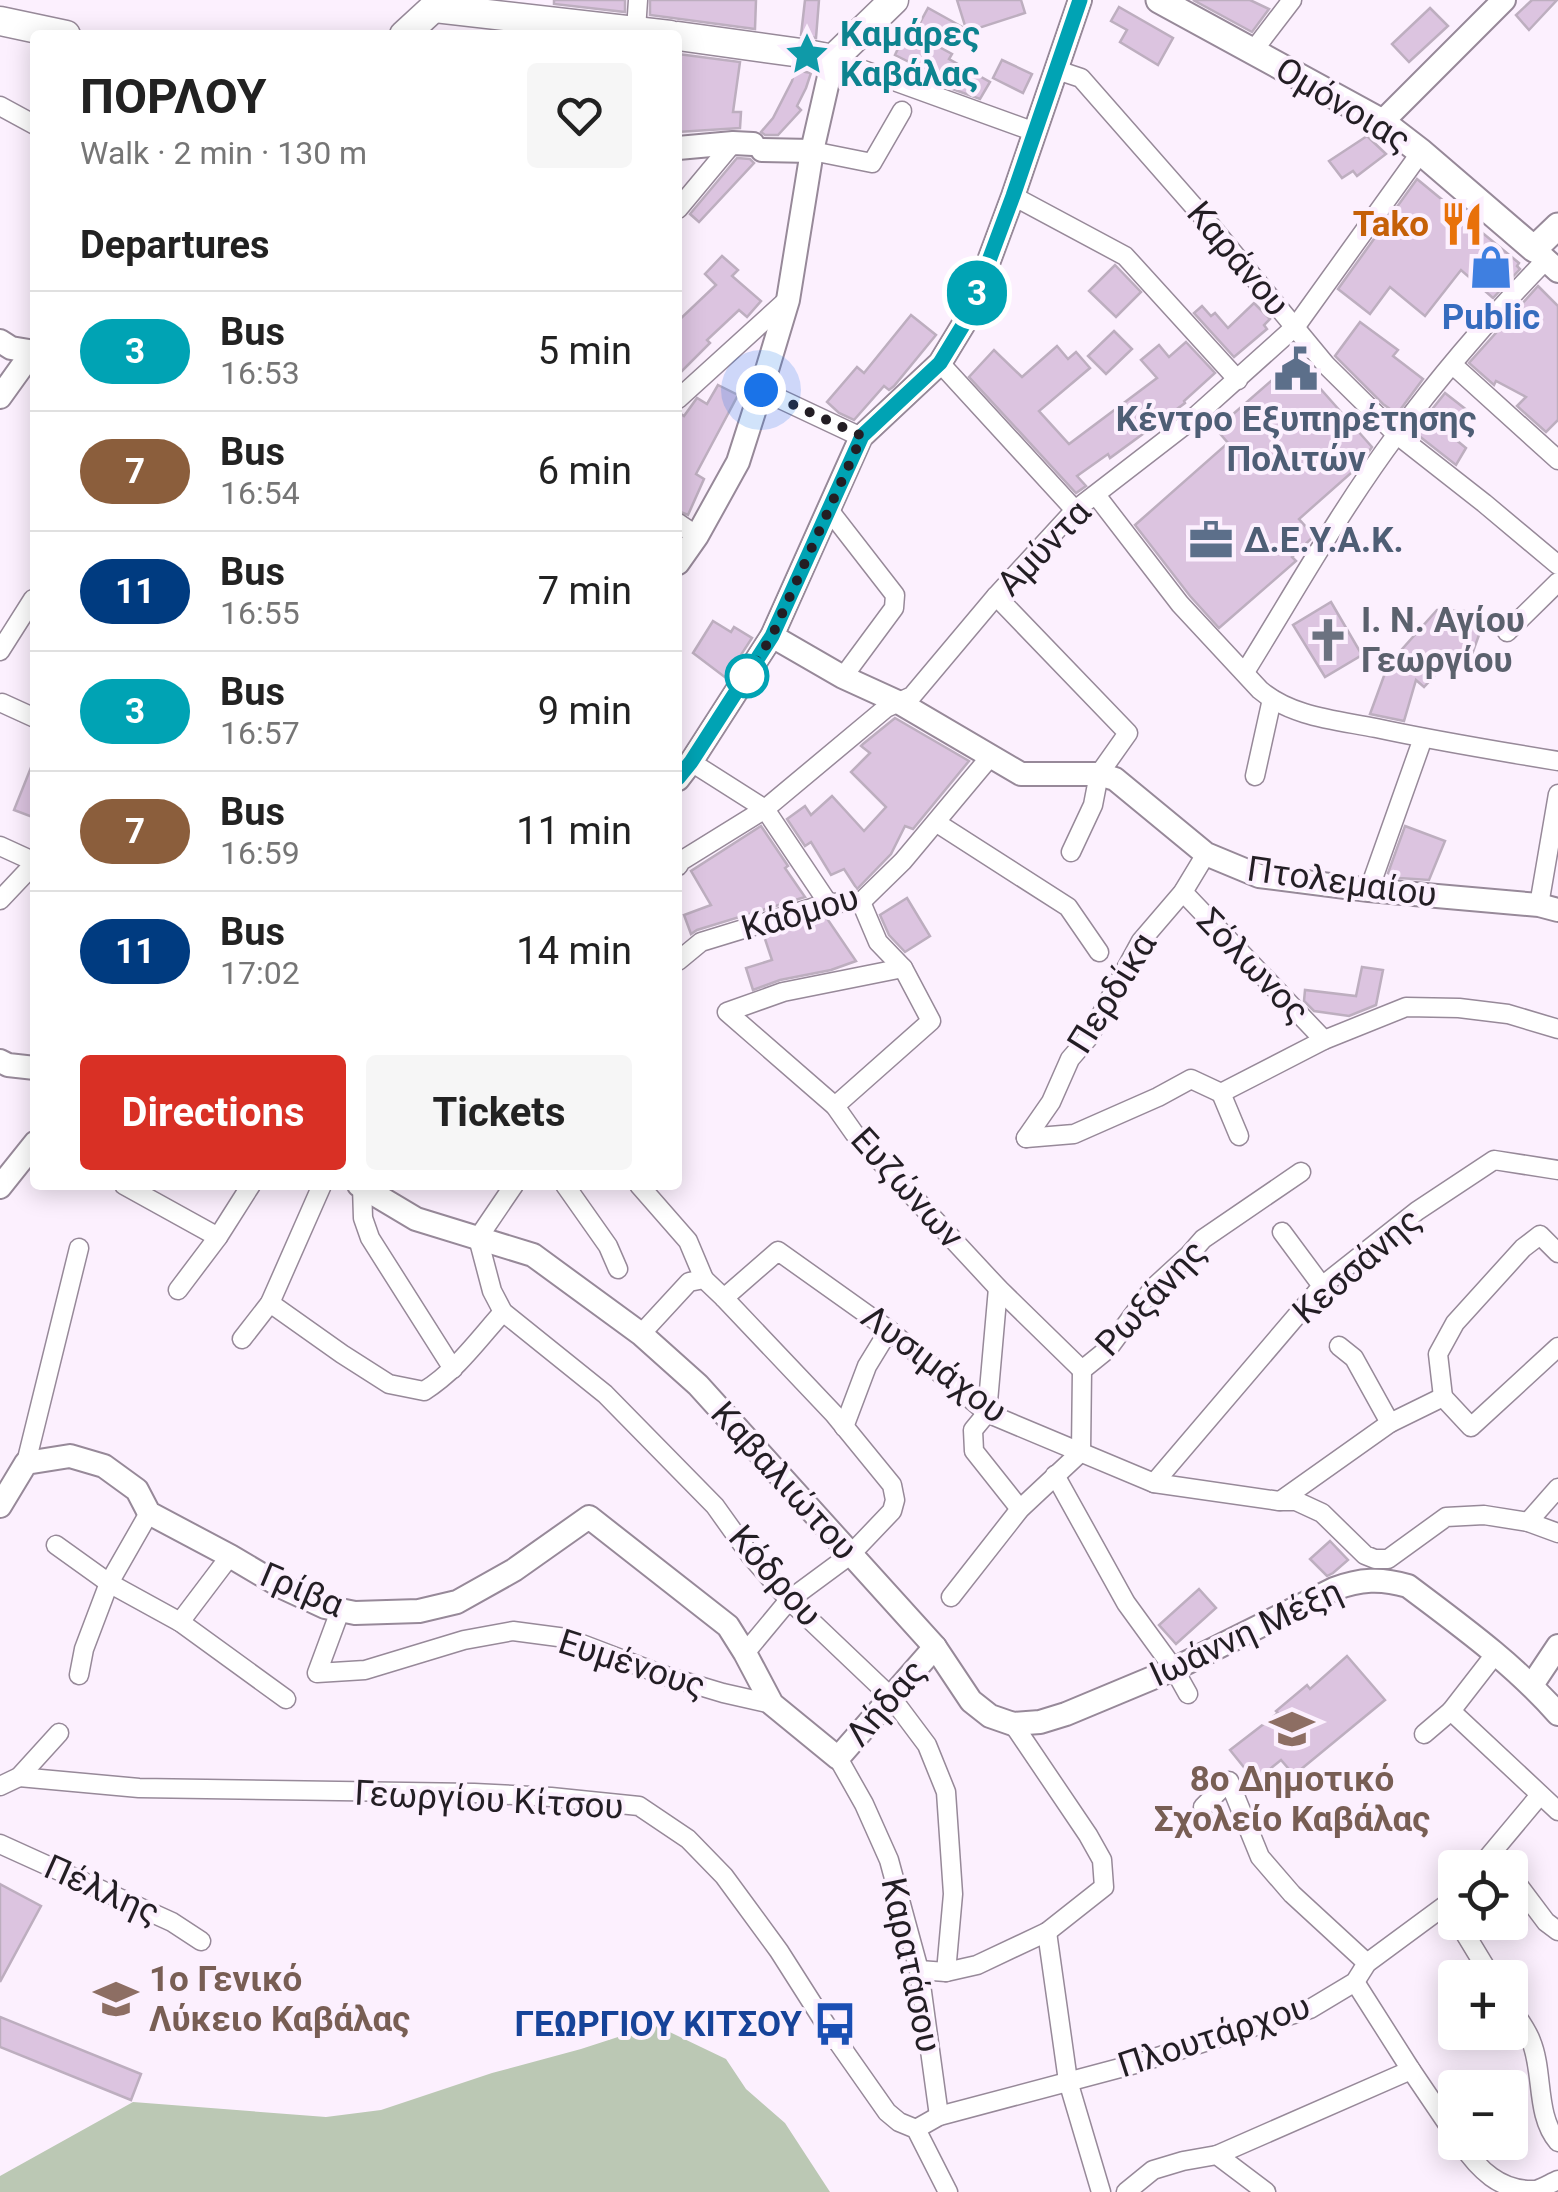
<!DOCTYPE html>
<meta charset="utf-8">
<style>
body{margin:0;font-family:Roboto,sans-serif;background:#f6f6f6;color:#222;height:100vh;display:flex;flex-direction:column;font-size:38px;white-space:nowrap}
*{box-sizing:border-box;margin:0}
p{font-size:32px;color:#767676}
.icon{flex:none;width:55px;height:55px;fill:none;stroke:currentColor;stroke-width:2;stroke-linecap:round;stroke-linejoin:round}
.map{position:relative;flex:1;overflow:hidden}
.details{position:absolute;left:30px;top:30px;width:652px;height:1160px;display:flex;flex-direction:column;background:#fff;border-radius:10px;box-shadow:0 5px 25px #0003}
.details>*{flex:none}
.badge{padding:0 20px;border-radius:32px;font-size:35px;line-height:65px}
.fabs{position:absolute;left:1438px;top:1850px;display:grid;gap:20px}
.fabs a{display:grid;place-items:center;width:90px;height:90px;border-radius:10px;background:#fff;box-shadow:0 5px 25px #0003;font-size:50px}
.you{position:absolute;width:50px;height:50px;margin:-25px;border:8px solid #fff;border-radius:50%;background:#1a73e8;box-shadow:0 0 0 15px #1a73e833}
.map>.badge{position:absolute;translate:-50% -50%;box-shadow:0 0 0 5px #fff}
h2{padding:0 50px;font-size:38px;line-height:90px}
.round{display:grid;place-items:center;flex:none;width:105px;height:105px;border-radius:10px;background:#f6f6f6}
.summary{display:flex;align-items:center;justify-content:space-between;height:170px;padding:0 50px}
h1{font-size:48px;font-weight:700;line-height:75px}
.action{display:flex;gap:20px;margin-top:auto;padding:20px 50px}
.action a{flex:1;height:115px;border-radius:10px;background:#d93025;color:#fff;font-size:40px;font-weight:700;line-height:115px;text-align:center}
.action a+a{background:#f6f6f6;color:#222}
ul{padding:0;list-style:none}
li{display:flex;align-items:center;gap:30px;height:120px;padding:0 50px;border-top:2px solid #e0e0e0}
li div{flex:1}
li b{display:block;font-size:38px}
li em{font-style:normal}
li .badge{min-width:110px;font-weight:700;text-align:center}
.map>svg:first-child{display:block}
</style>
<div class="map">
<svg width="1558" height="2192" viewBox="0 0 1558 2192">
<rect width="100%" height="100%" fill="#fcf0fe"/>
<path fill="#bbc8b4" d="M655 2025 726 2059 746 2089 785 2123 830 2192H0V2176L133 2102 326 2117 381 2110 492 2073 581 2049Z"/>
<g fill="#dcc4e0" stroke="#bdaebf" stroke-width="2.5">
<path d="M554 0H625V12L554 4Z"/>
<path d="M650 0H756L755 29 650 15Z"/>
<path d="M805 0H819L816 38 801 35Z"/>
<path d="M957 0H1021L1025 13 932 43 952 54 949 59 990 82 980 99 913 75 917 66 895 55 902 40 909 43 928 8 966 29Z"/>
<path d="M1193 0H1250L1269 9 1252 32Z"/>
<path d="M1532 0H1557L1529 30 1516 15Z"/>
<path d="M1119 7 1173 38 1158 65 1120 42 1127 30 1111 21Z"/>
<path d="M1430 8 1448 26 1409 62 1392 44Z"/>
<path d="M678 54 740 62 733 112H741L740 128 678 132Z"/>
<path d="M1002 60 1032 74 1023 93 993 78Z"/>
<path d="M795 70 811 73 806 88 797 106 801 110 778 135H765L761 132 773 118 792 81Z"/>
<path d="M1367 136 1386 154 1357 176 1353 171 1342 178 1329 161Z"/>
<path d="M737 158 750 159 754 163 699 222 690 214Z"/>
<path d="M1417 179 1519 263 1517 266 1520 269 1493 298 1461 270 1425 316 1390 287 1370 314 1338 289Z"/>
<path d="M722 256 738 270 732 276 761 301 747 317 739 310 707 340 710 343 678 375V321L716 285 705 274Z"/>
<path d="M1115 265 1141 292 1116 317 1089 291Z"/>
<path d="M1538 286 1558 306V420L1546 432 1517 406 1526 397 1496 381 1494 385 1469 363Z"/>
<path d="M1254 303 1270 319 1264 325 1267 329 1234 357 1194 313 1202 306 1211 316 1215 313 1228 328Z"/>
<path d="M911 315 936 335 894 386 889 390 884 386 854 420 839 413 827 402 857 367 864 373Z"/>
<path d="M1360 322 1398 350 1393 356 1423 379 1397 414 1383 404 1335 356Z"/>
<path d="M1114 331 1132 349 1106 374 1088 356Z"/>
<path d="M1186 342 1215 373 1184 401 1185 403 1110 458 1108 454 1077 476 1086 486 1076 493 969 377 994 350 1022 377 1057 346 1068 359 1076 352 1090 368 1039 411 1069 444 1157 378 1141 360 1159 345 1169 357Z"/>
<path d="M1295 360 1372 447 1359 466 1299 519 1314 536 1292 557 1296 561 1219 628 1190 596 1135 525 1228 443 1216 429Z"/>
<path d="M718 385 738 395 696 474 704 479 688 515 678 511V412L684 416 697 398 707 404Z"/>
<path d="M1445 393 1468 411 1449 434 1466 448 1456 465 1414 432Z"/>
<path d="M1331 602 1362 655 1325 677 1293 625Z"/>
<path d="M1437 610 1464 611 1479 635 1470 660 1454 655 1424 687 1416 680 1404 721 1370 714 1388 665Z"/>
<path d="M713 621 731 632 734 627 752 638 726 678 693 653Z"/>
<path d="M895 718 969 761 913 829 905 826 891 854 857 889 844 869 831 875 811 842 805 846 787 819 805 806 811 815 832 796 864 831 886 807 851 772 870 753 861 746 863 744Z"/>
<path d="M34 760H35V818L14 810Z"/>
<path d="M761 826 788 866 785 868 805 897 697 930 691 934 684 915 711 905 691 871Z"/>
<path d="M1405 826 1445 841 1429 880 1399 878 1388 873Z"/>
<path d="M907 898 930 936 905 952 889 935 880 915Z"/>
<path d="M826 917 856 961 831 970 780 980 753 990 746 968 772 960 764 936Z"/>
<path d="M1362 967 1383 970 1376 1005 1349 1016 1314 1011 1304 1001 1305 990 1356 996Z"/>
<path d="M1330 1541 1348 1560 1333 1573 1327 1576 1310 1559Z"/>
<path d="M1199 1589 1216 1608 1176 1644 1159 1625Z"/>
<path d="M1347 1656 1385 1700 1294 1775 1281 1760 1255 1781 1230 1750 1278 1713 1276 1711 1307 1685 1310 1689Z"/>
<path d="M0 1884 41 1906 0 1982Z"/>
<path d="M0 2017 141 2074 131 2100 0 2047Z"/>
</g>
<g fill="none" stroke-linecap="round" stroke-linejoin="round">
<g stroke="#978999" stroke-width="21">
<g id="minor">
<path d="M636 30 638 0"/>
<path d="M1253 51 1292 0"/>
<path d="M833 59 1035 132"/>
<path d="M1057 70 1081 78 1211 226 1326 365 1396 434 1484 503 1558 565"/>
<path d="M0 106 35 125"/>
<path d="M812 151 872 163 902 111"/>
<path d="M1013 196 1125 256 1238 380"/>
<path d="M678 209 733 143"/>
<path d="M940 363 1075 510"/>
<path d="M1453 365 1558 460"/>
<path d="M761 390 861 437"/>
<path d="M678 399 787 300"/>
<path d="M1096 495 1180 604 1260 690C1292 717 1336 720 1376 728 1436 741 1497 751 1558 761"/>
<path d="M829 510 895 595 894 608 843 677"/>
<path d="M678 523 697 536"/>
<path d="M996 596 1128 733 1099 774 1093 805 1071 852"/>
<path d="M1507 632 1558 582"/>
<path d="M0 651 33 599 35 600"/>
<path d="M1245 672C1294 593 1341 509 1397 434 1442 373 1493 314 1546 260"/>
<path d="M2 703 35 718"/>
<path d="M691 762 765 809 828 903"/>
<path d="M1255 776 1272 699"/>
<path d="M937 823 1068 907 1099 952"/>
<path d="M0 846 35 862"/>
<path d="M678 866 681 861 765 809 886 708 912 696 996 596 1075 510 1189 422 1296 326 1421 152"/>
<path d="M1369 890 1423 738"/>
<path d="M1183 892 1324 1040"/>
<path d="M0 900 35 863"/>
<path d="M1539 905 1558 794"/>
<path d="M678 961 701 942 828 903 861 902 903 861 990 757"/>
<path d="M903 968 783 992 727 1012 835 1106 854 1133 998 1288 1082 1370"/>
<path d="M1221 1093 1239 1136"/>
<path d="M835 1106 931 1021 903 968 878 942 861 902"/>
<path d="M1026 1138 1074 1134 1158 1097 1191 1079 1221 1093 1324 1040 1406 1007 1459 1008 1508 1014 1558 1029"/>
<path d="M1026 1138 1051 1102 1070 1059 1089 1037 1141 941 1183 892 1206 854"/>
<path d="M124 1185 218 1237"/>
<path d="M514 1185 478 1238 492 1291 503 1312 605 1394 715 1506 750 1555 789 1600 891 1697 927 1745 946 1792 953 1894 946 1972"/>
<path d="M565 1185 608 1246 618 1269"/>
<path d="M639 1185 688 1241 704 1279"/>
<path d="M362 1186 363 1218 370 1238 453 1369"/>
<path d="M1282 1232 1322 1286"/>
<path d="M998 1288 987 1413 973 1430 974 1451 1020 1509"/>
<path d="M178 1290 218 1237 251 1185"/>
<path d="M724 1298 834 1414 892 1485 895 1500 892 1511 850 1555 789 1600 745 1653"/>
<path d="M270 1303 342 1354 389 1384 424 1391C456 1371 478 1340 503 1312"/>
<path d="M641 1334 689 1282 704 1279 724 1298 778 1251 889 1330 987 1413 1154 1483 1279 1501H1296L1322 1513 1365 1555 1375 1559H1388L1446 1517 1484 1515 1528 1522 1558 1533"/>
<path d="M242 1339 270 1303 322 1185"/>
<path d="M1339 1346 1354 1358 1390 1423"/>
<path d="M1443 1397 1438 1354 1455 1323 1523 1248 1540 1235 1558 1253"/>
<path d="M1443 1397 1471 1427 1558 1347"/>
<path d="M844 1427 867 1366 889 1330"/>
<path d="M26 1463 79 1248"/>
<path d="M1055 1475 1126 1603 1174 1669 1188 1694"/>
<path d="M1154 1483 1322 1286 1417 1211 1494 1160 1558 1170"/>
<path d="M1280 1501 1390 1423 1443 1397"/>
<path d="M1528 1522 1558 1488"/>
<path d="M56 1545 109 1583 180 1622 286 1699"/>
<path d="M951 1597 1020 1509 1081 1452 1082 1370 1108 1349 1153 1288 1189 1255 1203 1239 1301 1172"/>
<path d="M340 1611 317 1673 365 1670 464 1640 513 1631 566 1638 663 1675 723 1693 772 1704"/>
<path d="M180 1622 230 1556"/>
<path d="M79 1675 84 1649 109 1583 149 1513"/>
<path d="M1451 1711 1558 1811"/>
<path d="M1424 1734 1451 1711 1496 1653"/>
<path d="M838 1758 864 1804 889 1860 919 1970 939 2116"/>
<path d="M19 1777 139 1788 474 1793 551 1797 639 1806 688 1839 724 1876 779 1951 828 2028 887 2112 899 2122 916 2129 948 2192"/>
<path d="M0 1786 19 1777 59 1733"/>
<path d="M1203 1807 1229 1781 1260 1857 1292 1894 1367 1963"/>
<path d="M0 1844 172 1922 201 1941"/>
<path d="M1479 1868 1540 1795"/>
<path d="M1510 1874 1546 1922 1558 1931"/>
<path d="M1458 1922 1492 1978"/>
<path d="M1047 1932 1068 2081 1101 2192"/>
<path d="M919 1970 946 1972 977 1965 1047 1932 1104 1887 1102 1860 1088 1835 1013 1724"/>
<path d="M1355 1982 1411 2070 1455 2135"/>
<path d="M1510 2006C1517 2017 1527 2029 1531 2041 1544 2072 1535 2115 1558 2142"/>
<path d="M916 2129 939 2116 1135 2064 1310 2009 1355 1982 1367 1963 1447 1904 1455 1895"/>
<path d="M1460 2142C1478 2169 1500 2192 1536 2190 1543 2188 1551 2183 1558 2180"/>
<path d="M1217 2155 1411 2070"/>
<path d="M1126 2192 1153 2170 1183 2161 1217 2155 1266 2192"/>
</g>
</g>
<g stroke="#978999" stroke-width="26">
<g id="tertiary">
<path d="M1382 122 1504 0"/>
<path d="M678 148 733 143 753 144"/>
<path d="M762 150 812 151"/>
<path d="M1534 249 1558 271"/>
<path d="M0 341 11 348 35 352"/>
<path d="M0 397 33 351"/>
<path d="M678 563 697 536 738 462 761 390 788 300 812 151 833 59"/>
<path d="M772 636 843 677 900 703 1021 774H1099L1115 779 1206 854 1259 876 1369 890 1539 905 1558 910"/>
<path d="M678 779 691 762 772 636 861 437 940 363 968 317 1013 196 1080 0"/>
<path d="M0 1061 8 1065 35 1068"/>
<path d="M359 1185 416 1219 533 1255 641 1334 698 1385 935 1647 971 1701 990 1716 1013 1724 1040 1722 1066 1714 1174 1669 1334 1589C1360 1579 1381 1578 1408 1586 1461 1626 1514 1664 1558 1714"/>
<path d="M0 1187 35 1143"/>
<path d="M0 1506 26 1463 70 1456 104 1466 137 1490 149 1513 230 1556 284 1588 325 1607 355 1613 419 1611 457 1602 514 1570 589 1517 728 1626 745 1653 772 1704 838 1758 935 1647"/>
<path d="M1532 1685 1558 1646"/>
</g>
</g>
<g stroke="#978999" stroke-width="29">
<path id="secondary" d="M1159 0 1382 122 1421 152 1534 249 1558 226"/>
</g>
<g stroke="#978999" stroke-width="31">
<g id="primary">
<path d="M435 8 670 35"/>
<path d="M0 21 66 35"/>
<path d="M404 35 442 0"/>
<path d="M678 36 801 53"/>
<path d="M812 55 833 59 894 0"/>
</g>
</g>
<use href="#minor" stroke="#fff" stroke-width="18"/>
<use href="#tertiary" stroke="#fff" stroke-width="22"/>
<use href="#secondary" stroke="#fff" stroke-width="25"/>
<use href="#primary" stroke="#fff" stroke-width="28"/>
</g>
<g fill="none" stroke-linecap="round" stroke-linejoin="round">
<g stroke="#fff" stroke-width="22">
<path id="line" d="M678 778 691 762 772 636 862 436 940 363 968 317 1013 196 1080 0"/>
</g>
<use href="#line" stroke="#00a3b4" stroke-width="15"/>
<path stroke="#231e24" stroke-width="10" stroke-dasharray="0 18" d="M747 676 772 636 862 436 761 390"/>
</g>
<defs>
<g id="sight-bare" transform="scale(3.45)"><path d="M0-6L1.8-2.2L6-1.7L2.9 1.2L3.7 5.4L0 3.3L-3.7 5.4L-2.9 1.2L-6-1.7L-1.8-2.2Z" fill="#0f9aa8" stroke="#fcf0fe" stroke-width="2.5" paint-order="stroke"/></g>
<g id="restaurant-bare" transform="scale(3.45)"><path d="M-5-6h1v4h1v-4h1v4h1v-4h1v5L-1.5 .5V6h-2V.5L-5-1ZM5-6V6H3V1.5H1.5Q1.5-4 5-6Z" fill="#e8710a" stroke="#fcf0fe" stroke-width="2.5" paint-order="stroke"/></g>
<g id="shop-bare" transform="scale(3.45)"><path d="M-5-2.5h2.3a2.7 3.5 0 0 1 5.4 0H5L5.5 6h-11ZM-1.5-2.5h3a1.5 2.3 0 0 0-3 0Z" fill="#3f7fe0" stroke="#fcf0fe" stroke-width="2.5" paint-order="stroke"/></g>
<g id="civic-bare" transform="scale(3.45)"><path d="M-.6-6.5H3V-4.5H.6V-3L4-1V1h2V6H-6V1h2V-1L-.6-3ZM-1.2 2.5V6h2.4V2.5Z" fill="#5c6f8a" stroke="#fcf0fe" stroke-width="2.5" paint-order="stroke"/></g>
<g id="office-bare" transform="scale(3.45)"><path d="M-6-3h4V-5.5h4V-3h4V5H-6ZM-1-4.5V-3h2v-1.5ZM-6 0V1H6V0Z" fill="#5c6f8a" stroke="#fcf0fe" stroke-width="2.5" paint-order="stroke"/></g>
<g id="church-bare" transform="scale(3.45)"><path d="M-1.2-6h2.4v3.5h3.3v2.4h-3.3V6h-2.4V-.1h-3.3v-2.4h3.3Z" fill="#6b7280" stroke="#fcf0fe" stroke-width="2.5" paint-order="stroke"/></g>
<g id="school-bare" transform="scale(3.45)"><path d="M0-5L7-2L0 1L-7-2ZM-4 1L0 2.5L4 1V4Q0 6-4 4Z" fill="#8d6e63" stroke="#fcf0fe" stroke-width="2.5" paint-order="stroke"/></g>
<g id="bus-bare" transform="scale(3.45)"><path d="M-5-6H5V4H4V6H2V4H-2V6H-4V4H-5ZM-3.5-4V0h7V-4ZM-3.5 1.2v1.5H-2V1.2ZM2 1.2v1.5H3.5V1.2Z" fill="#1a4fb4" stroke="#fcf0fe" stroke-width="2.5" paint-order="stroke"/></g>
</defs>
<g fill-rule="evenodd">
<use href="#sight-bare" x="807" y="54"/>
<use href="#restaurant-bare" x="1462" y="224"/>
<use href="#shop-bare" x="1491" y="267"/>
<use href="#civic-bare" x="1296" y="369"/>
<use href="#office-bare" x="1211" y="540"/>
<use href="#church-bare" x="1328" y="640"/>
<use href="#school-bare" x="1292" y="1729"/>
<use href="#school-bare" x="116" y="1999"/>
<use href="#bus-bare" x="835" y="2024"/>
</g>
<circle fill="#fff" stroke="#00a3b4" stroke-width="5" cx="747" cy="676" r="20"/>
<g text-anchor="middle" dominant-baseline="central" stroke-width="8" stroke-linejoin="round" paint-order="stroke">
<g font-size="35" font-weight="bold" fill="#0d838f" stroke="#fcf0fe" text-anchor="start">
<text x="840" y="34">Καμάρες<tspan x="840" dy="40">Καβάλας</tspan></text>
</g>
<g font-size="35" fill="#231e24" stroke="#fcf0fe">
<text transform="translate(1343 105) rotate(31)">Ομόνοιας</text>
<text transform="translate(1238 259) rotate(50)">Καράνου</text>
<text transform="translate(1044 548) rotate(-46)">Αμύντα</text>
<text transform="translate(1342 882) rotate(8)">Πτολεμαίου</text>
<text transform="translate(800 913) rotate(-16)">Κάδμου</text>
<text transform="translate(1253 966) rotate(46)">Σόλωνος</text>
<text transform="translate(1112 993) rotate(-58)">Περδίκα</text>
<text transform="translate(907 1188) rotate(48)">Ευζώνων</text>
<text transform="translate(1357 1266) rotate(-41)">Κεσσάνης</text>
<text transform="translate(1151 1298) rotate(-47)">Ρωξάνης</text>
<text transform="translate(934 1364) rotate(37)">Λυσιμάχου</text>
<text transform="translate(784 1481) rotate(48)">Καβαλιώτου</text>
<text transform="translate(775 1576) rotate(49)">Κόδρου</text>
<text transform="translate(302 1590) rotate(23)">Γρίβα</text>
<text transform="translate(1246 1633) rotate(-25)">Ιωάννη Μέξη</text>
<text transform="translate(632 1664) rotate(18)">Ευμένους</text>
<text transform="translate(886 1703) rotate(-49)">Λήδας</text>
<text transform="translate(489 1800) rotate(3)">Γεωργίου Κίτσου</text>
<text transform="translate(102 1890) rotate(24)">Πέλλης</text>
<text transform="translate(911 1965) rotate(78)">Καρατάσου</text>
<text transform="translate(1214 2036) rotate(-18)">Πλουτάρχου</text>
</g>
<g font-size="35" font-weight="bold" fill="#c56008" stroke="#fcf0fe" text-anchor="end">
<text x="1429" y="224">Tako</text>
</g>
<g font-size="35" font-weight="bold" fill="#366cbe" stroke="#fcf0fe">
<text x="1491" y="317">Public</text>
</g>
<g font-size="35" font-weight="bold" fill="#4e5e75" stroke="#fcf0fe">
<text x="1296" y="419">Κέντρο Εξυπηρέτησης<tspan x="1296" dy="40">Πολιτών</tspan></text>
<text x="1244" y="540" text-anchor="start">Δ.Ε.Υ.Α.Κ.</text>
</g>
<g font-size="35" font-weight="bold" fill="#5b616d" stroke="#fcf0fe" text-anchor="start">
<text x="1361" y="620">Ι. Ν. Αγίου<tspan x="1361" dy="40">Γεωργίου</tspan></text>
</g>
<g font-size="35" font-weight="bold" fill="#785e54" stroke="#fcf0fe">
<text x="1292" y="1779">8ο Δημοτικό<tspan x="1292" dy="40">Σχολείο Καβάλας</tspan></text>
<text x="149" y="1979" text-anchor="start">1ο Γενικό<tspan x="149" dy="40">Λύκειο Καβάλας</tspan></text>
</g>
<g font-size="35" font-weight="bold" fill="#164399" stroke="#fcf0fe" text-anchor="end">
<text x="802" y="2024">ΓΕΩΡΓΙΟΥ ΚΙΤΣΟΥ</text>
</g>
</g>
</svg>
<div class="fabs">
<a><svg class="icon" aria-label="locate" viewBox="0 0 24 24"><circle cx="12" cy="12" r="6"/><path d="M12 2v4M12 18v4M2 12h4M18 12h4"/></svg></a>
<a>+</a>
<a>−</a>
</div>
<div class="you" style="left:761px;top:390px"></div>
<b class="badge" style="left:977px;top:293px;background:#00a3b4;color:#fff">3</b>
<section class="details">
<div class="summary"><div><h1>ΠΟΡΛΟΥ</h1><p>Walk · 2 min · 130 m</p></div><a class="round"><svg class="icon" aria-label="heart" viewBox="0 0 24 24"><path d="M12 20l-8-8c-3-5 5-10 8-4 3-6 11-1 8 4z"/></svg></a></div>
<h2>Departures</h2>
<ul>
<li><span class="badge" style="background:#00a3b4;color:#fff">3</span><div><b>Bus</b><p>16:53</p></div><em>5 min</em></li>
<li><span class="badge" style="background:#8b5e3c;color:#fff">7</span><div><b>Bus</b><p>16:54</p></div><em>6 min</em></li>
<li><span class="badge" style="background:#003b80;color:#fff">11</span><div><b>Bus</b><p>16:55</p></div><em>7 min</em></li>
<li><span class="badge" style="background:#00a3b4;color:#fff">3</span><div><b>Bus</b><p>16:57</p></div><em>9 min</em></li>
<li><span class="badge" style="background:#8b5e3c;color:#fff">7</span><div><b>Bus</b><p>16:59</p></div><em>11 min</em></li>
<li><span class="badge" style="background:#003b80;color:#fff">11</span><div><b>Bus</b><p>17:02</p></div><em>14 min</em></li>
</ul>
<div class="action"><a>Directions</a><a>Tickets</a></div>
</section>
</div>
